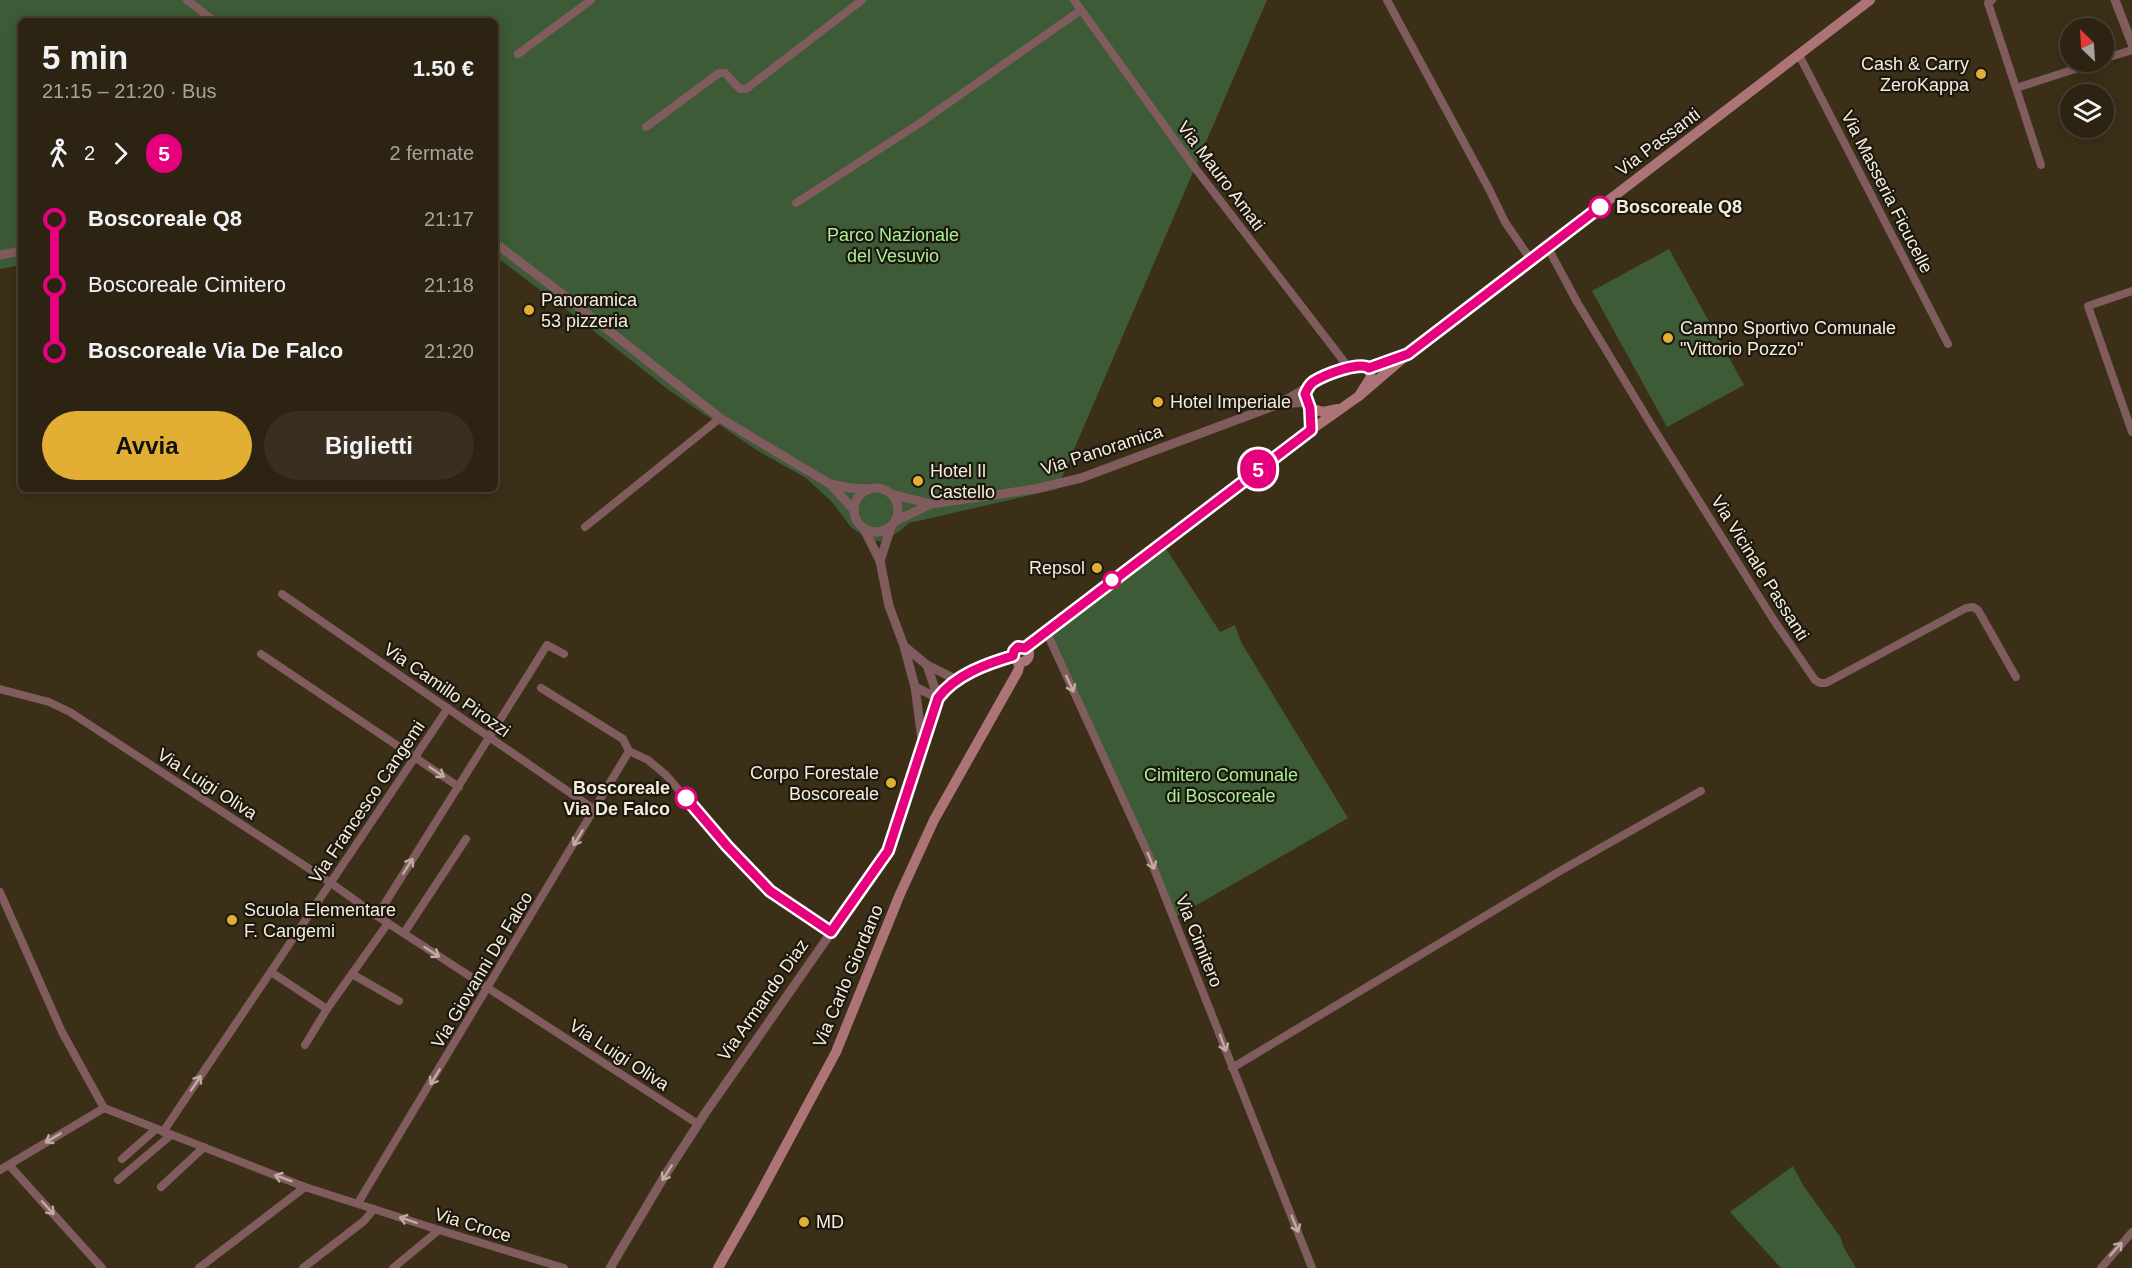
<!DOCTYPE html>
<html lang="it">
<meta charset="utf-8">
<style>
body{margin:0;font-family:Arial,sans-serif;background:#382f20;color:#f1f3f6;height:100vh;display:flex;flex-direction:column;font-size:22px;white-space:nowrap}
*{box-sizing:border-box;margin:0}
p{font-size:20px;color:#a6a49f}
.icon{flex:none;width:33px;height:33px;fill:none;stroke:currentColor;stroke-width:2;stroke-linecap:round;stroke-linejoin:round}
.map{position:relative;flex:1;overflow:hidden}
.details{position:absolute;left:18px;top:18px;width:480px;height:474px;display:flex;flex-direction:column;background:#2c2312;border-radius:9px;box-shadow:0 3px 15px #0003,0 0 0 2px #484032}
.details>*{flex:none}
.badge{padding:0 12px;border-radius:20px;font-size:21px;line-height:39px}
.needle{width:39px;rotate:335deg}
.tools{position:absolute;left:2060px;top:18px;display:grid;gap:12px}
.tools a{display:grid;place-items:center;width:54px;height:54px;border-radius:50%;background:#2c2312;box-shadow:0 3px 15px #0003,0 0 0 2px #484032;font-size:30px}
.map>.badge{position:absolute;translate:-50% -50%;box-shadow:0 0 0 3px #fff}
.legs{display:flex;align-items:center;gap:9px;height:66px;padding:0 24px;font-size:20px}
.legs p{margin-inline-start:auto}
.headline{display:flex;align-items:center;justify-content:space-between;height:102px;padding:0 24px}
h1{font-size:33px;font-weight:700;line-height:45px}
.button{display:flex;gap:12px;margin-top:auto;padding:12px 24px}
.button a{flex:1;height:69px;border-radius:36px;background:#e2af34;color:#111;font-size:24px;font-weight:700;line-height:69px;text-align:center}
.button a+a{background:#382f20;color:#f1f3f6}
ul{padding:0 24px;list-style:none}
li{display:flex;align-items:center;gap:21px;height:66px;font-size:22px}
li i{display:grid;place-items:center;width:9px;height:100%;margin:0 8px;background:currentColor}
li i::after{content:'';width:15px;height:15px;margin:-8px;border:4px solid;border-radius:50%;background:#2c2312}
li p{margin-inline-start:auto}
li:first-child i{background:linear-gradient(#0000 50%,currentColor 0)}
li:last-child i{background:linear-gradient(currentColor 50%,#0000 0)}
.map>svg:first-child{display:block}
</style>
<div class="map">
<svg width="2132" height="1268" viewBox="0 0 2132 1268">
<rect width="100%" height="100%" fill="#3b2f18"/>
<g fill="#3d5b36">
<path d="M0 0H1267L1057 489 909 523 900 531 883 541H870L851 527 832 502 806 478 758 451 670 391 576 317 495 256V21H21V265L0 269Z"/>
<path d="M1669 249 1744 385 1667 427 1592 291Z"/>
<path d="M1165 547 1220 632 1235 625 1241 642 1348 818 1176 917 1050 634Z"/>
<path d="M1793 1166 1803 1185 1841 1238 1843 1246 1856 1268H1781L1730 1212Z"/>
</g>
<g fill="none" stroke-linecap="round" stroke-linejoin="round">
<g stroke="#815c5e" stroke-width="8">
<path d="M187 0 214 21"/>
<path d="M1074 0 1192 164 1349 368"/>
<path d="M1387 0 1489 189 1505 222 1531 260"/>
<path d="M1992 0 1988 3 2016 88 2097 62"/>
<path d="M518 54 591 0"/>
<path d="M1799 55 1948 344"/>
<path d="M2103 59 2132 50"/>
<path d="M2016 88 2041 165"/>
<path d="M646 127 719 73H725L740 89H746L862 0"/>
<path d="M796 203 920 123 1081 10"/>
<path d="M1548 248 1577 302 1652 426 1773 619 1815 680 1820 683H1826L1966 608 1973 607 1978 610 2016 677"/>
<path d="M2132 291 2088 306 2132 432"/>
<path d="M585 527 720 418"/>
<path d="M282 594 595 810"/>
<path d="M1046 631 1149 856 1312 1268"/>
<path d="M261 654 459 787"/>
<path d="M541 688 623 739 629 751 648 760 666 775 727 846 770 891 831 932"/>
<path d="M0 689 49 702 70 712 331 883 377 916 698 1124"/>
<path d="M0 892 62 1032 104 1108"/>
<path d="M377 916 547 645 564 654"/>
<path d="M404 933 466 839"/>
<path d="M271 972 327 1009"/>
<path d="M352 974 399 1001"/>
<path d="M305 1045 327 1009 388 923"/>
<path d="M1232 1068 1560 871 1701 791"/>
<path d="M104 1108 305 1187 439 1230 564 1268"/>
<path d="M163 1132 448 708"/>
<path d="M122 1159 156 1129"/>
<path d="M9 1165 102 1268"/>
<path d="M0 1170 104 1108"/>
<path d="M118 1180 171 1135"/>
<path d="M161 1187 204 1147"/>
<path d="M358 1203 629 751"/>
<path d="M199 1268 305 1187"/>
<path d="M303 1268 364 1221 374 1209"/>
<path d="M393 1268 439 1230"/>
<path d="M2101 1268 2132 1232"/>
</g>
<g stroke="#815c5e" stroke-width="9">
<path d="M2115 0 2132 44"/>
<path d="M495 243 570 300 720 418 830 484 854 510"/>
<path d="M0 255 21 251"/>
<path d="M1281 404 1307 402"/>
<path d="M830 484 850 488 869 489"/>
<circle cx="876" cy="510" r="22"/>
<path d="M891 494 931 504"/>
<path d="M896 521 931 504 1035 489 1081 478 1279 404 1308 387"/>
<path d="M864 529 880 561 889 606 904 646 915 687 922 740"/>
<path d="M880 561 891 527"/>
<path d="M905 647 927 665 955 679"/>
<path d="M915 687 938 698"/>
<path d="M938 698 955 679 1013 656"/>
<path d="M610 1268 664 1177 706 1112 888 851 938 698 927 665"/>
</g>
<g stroke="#ac7476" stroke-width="10">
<path d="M1359 396 1408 354 1870 0"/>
<path d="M1310 408 1323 412 1338 409"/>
<path d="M1311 430 1310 408 1305 394C1307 389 1309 385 1313 382 1324 375 1359 361 1369 368L1402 357"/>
<circle cx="1021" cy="654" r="8"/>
<path d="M1025 648 1284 449 1359 396 1371 377 1369 368"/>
<path d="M718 1268 756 1201 836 1052 900 894 934 820 1018 671 1020 662"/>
</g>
</g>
<defs><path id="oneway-shaft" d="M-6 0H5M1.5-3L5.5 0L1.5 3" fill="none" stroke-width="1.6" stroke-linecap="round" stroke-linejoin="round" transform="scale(1.5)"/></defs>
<g stroke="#c1aca5">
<use href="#oneway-shaft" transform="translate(1070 684) rotate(65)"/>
<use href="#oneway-shaft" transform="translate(437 772) rotate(34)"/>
<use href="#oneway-shaft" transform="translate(578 838) rotate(121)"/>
<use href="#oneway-shaft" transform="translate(1151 861) rotate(68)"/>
<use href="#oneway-shaft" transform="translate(408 866) rotate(-58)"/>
<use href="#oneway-shaft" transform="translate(432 952) rotate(33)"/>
<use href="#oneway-shaft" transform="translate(1223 1043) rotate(70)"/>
<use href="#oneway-shaft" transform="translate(435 1077) rotate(121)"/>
<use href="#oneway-shaft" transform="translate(196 1083) rotate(-56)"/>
<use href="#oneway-shaft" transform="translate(53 1138) rotate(149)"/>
<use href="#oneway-shaft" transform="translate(667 1173) rotate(122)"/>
<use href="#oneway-shaft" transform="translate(283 1178) rotate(-159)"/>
<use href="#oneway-shaft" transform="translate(48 1208) rotate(48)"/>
<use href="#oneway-shaft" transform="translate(408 1220) rotate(-162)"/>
<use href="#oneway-shaft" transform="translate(1295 1224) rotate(68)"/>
<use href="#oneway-shaft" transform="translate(2116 1249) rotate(-48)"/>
</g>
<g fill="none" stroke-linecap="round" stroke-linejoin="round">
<g stroke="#fff" stroke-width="14">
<path id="line-1" d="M686 798 727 846 770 891 831 932 888 851 938 698C955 675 986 664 1013 656L1014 651 1018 647 1025 648 1311 430 1310 408 1305 394C1307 389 1309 385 1313 382 1324 375 1359 361 1369 368L1408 354 1600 207"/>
</g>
<use href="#line-1" stroke="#e6007e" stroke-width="9"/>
</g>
<g fill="#e2af34" stroke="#1d180e" stroke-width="2">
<circle cx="1981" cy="74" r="6"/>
<circle cx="529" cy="310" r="6"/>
<circle cx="1668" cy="338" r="6"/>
<circle cx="1158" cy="402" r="6"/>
<circle cx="918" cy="481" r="6"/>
<circle cx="1097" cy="568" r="6"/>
<circle cx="891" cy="783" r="6"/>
<circle cx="232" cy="920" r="6"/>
<circle cx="804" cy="1222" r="6"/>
</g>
<g fill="#fff" stroke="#e6007e" stroke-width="3">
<circle cx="1600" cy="207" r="10"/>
<circle cx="1112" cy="580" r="8"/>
<circle cx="686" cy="798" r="10"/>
</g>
<g text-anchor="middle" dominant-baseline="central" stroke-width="4.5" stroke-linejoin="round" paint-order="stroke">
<g font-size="18" fill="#f5eddf" stroke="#1d180e" text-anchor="start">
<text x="1969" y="64" text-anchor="end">Cash &amp; Carry<tspan x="1969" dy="21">ZeroKappa</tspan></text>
<text x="541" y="300">Panoramica<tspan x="541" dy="21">53 pizzeria</tspan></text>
<text x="1680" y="328">Campo Sportivo Comunale<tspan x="1680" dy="21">"Vittorio Pozzo"</tspan></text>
<text x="1170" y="402">Hotel Imperiale</text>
<text x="930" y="471">Hotel Il<tspan x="930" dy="21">Castello</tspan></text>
<text x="1085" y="568" text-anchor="end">Repsol</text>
<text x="879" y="773" text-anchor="end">Corpo Forestale<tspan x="879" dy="21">Boscoreale</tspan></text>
<text x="244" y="910">Scuola Elementare<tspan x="244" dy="21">F. Cangemi</tspan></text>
<text x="816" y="1222">MD</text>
</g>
<g font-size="18" fill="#f5eddf" stroke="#1d180e">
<text transform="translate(1658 142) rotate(-37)">Via Passanti</text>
<text transform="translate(1221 176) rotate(53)">Via Mauro Amati</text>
<text transform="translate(1887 192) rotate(63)">Via Masseria Ficucelle</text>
<text transform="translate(1102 450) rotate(-18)">Via Panoramica</text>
<text transform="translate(1760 568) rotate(58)">Via Vicinale Passanti</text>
<text transform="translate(447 690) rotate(35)">Via Camillo Pirozzi</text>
<text transform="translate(207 784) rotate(33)">Via Luigi Oliva</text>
<text transform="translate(367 802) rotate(-56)">Via Francesco Cangemi</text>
<text transform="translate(1199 941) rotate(68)">Via Cimitero</text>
<text transform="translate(482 970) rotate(-59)">Via Giovanni De Falco</text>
<text transform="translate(848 976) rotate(-67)">Via Carlo Giordano</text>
<text transform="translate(763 1000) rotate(-55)">Via Armando Diaz</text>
<text transform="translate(619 1055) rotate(33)">Via Luigi Oliva</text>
<text transform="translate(473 1225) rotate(17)">Via Croce</text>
</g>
<g font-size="18" font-weight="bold" fill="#f5eddf" stroke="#1d180e" text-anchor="start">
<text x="1616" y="207">Boscoreale Q8</text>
<text x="670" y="788" text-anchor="end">Boscoreale<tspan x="670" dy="21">Via De Falco</tspan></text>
</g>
<g font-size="18" fill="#a8ef98" stroke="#1d180e">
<text x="893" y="235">Parco Nazionale<tspan x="893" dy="21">del Vesuvio</tspan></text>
<text x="1221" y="775">Cimitero Comunale<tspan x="1221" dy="21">di Boscoreale</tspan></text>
</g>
</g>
</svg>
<div class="tools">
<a><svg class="needle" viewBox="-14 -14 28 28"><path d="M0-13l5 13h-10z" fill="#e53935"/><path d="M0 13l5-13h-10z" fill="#a6a49f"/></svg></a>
<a><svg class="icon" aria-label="layers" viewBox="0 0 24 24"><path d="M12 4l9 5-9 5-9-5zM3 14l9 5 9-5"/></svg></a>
</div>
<b class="badge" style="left:1258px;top:469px;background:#e6007e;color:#fff">5</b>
<section class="details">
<div class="headline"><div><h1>5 min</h1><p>21:15 – 21:20 · Bus</p></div><b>1.50 €</b></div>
<div class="legs"><svg class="icon" aria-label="walk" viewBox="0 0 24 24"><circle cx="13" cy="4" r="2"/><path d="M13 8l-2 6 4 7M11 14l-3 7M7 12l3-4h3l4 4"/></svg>2<svg class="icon" aria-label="forward" viewBox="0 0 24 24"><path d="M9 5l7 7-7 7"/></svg><b class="badge" style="background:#e6007e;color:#fff">5</b><p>2 fermate</p></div>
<ul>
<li><i style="color:#e6007e"></i><b>Boscoreale Q8</b><p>21:17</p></li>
<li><i style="color:#e6007e"></i><span>Boscoreale Cimitero</span><p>21:18</p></li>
<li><i style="color:#e6007e"></i><b>Boscoreale Via De Falco</b><p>21:20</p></li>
</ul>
<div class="button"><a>Avvia</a><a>Biglietti</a></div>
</section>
</div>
